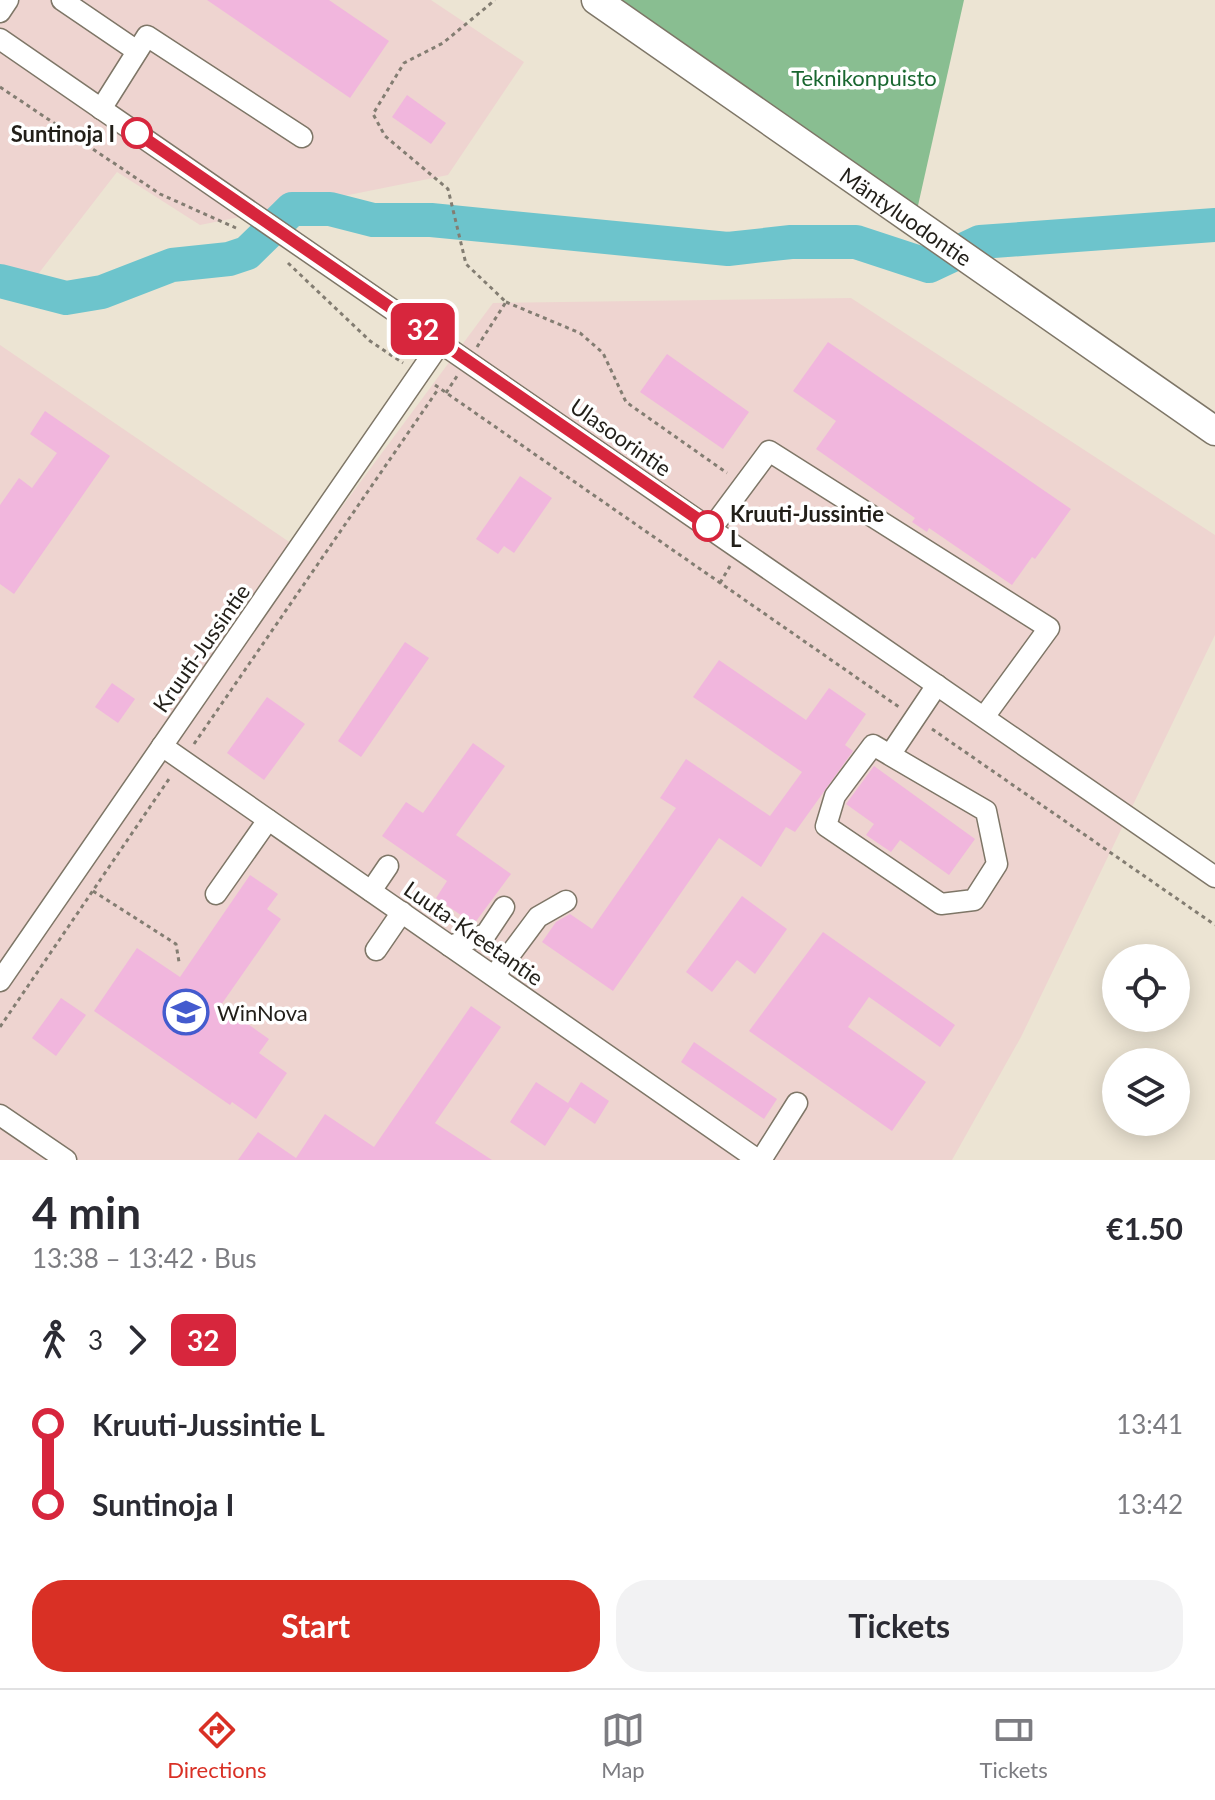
<!DOCTYPE html>
<meta charset="utf-8">
<style>
body{margin:0;font-family:Lato,sans-serif;background:#f2f2f3;color:#2b2b33;height:100vh;display:flex;flex-direction:column;font-size:30px;white-space:nowrap}
*{box-sizing:border-box;margin:0}
p{font-size:26px;color:#7c7c81}
.icon{flex:none;width:44px;height:44px;fill:none;stroke:currentColor;stroke-width:2;stroke-linecap:round;stroke-linejoin:round}
.map{position:relative;height:1160px;overflow:hidden}
.drawer{display:flex;flex-direction:column;background:#fff;flex:1}
.drawer>*{flex:none}
.badge{padding:0 16px;border-radius:12px;font-size:28px;line-height:52px}
.fabs{position:absolute;left:1102px;top:944px;display:grid;gap:16px}
.fabs a{display:grid;place-items:center;width:88px;height:88px;border-radius:50%;background:#fff;box-shadow:0 4px 20px #0003;font-size:40px}
.map>.badge{position:absolute;translate:-50% -50%;box-shadow:0 0 0 4px #fff}
.legs{display:flex;align-items:center;gap:12px;height:88px;padding:0 32px;font-size:26px}
.legs p{margin-inline-start:auto}
.head{display:flex;align-items:center;justify-content:space-between;height:136px;padding:0 32px}
h1{font-size:44px;font-weight:700;line-height:60px}
.action{display:flex;gap:16px;margin-top:auto;padding:16px 32px}
.action a{flex:1;height:92px;border-radius:32px;background:#d93025;color:#fff;font-size:32px;font-weight:700;line-height:92px;text-align:center}
.action a+a{background:#f2f2f3;color:#2b2b33}
ul{padding:0 32px;list-style:none}
li{display:flex;align-items:center;gap:28px;height:80px;font-size:30px}
li i{display:grid;place-items:center;width:12px;height:100%;margin:0 10px;background:currentColor}
li i::after{content:'';width:20px;height:20px;margin:-10px;border:6px solid;border-radius:50%;background:#fff}
li p{margin-inline-start:auto}
li:first-child i{background:linear-gradient(#0000 50%,currentColor 0)}
li:last-child i{background:linear-gradient(currentColor 50%,#0000 0)}
.tab-bar{display:flex;justify-content:space-around;align-items:center;height:112px;border-top:2px solid #e1e1e2;background:#fff;font-size:22px;color:#7c7c81}
.tab-bar a{display:grid;justify-items:center;gap:4px}
.tab-bar .active{color:#d93025}
.map>svg:first-child{display:block}
</style>
<div class="map">
<svg width="1215" height="1160" viewBox="0 0 1215 1160">
<rect width="100%" height="100%" fill="#ece4d3"/>
<g fill="#eed4d0">
<path d="M0 0H431L524 62 448 175 200 225 117 172 32 282 0 275Z"/>
<path d="M851 298 1215 535V635L1021 1037 952 1160H0V345L307 554 493 303Z"/>
</g>
<path fill="#89be91" d="M622 0H964L917 210Z"/>
<g fill="none" stroke-linecap="round" stroke-linejoin="round">
<path stroke="#6dc4cc" stroke-width="34" d="M0 281 66 298 102 292 172 265 229 259 247 253 292 209H330L373 220H431L728 249 791 242H856L929 266 980 242 1215 225"/>
</g>
<g fill="#f1b6dd">
<path d="M207 0H329L389 41 350 98Z"/>
<path d="M407 95 446 123 431 144 392 117Z"/>
<path d="M828 342 1071 509 1035 559 1032 557 1012 585 929 528 927 532 912 522 915 518 816 449 836 421 793 391Z"/>
<path d="M667 354 749 412 723 449 640 392Z"/>
<path d="M45 411 110 456 14 594 0 584V505L19 478 32 488 57 453 30 434Z"/>
<path d="M520 476 552 498 514 553 504 546 498 554 476 539Z"/>
<path d="M405 642 429 658 361 757 338 741Z"/>
<path d="M719 660 806 720 829 688 866 714 845 745 853 751 795 832 786 827 761 867 719 838 613 991 542 942 556 922 570 914 592 929 676 808 660 798 686 759 770 816 802 772 693 697Z"/>
<path d="M112 683 135 699 118 723 95 707Z"/>
<path d="M267 697 305 724 264 780 227 753Z"/>
<path d="M473 743 505 766 456 835 511 874 474 924 436 898 447 881 382 836 406 802 423 813Z"/>
<path d="M874 766 975 839 949 875 900 840 891 852 866 835 874 824 846 804Z"/>
<path d="M250 875 278 894 267 909 281 919 221 1005 269 1039 259 1053 287 1073 256 1119 232 1102 230 1105 94 1011 137 948 180 977Z"/>
<path d="M742 896 787 929 755 974 737 960 712 992 686 972Z"/>
<path d="M823 932 955 1025 940 1047 869 997 848 1027 926 1082 892 1131 749 1031Z"/>
<path d="M61 998 86 1015 56 1056 32 1038Z"/>
<path d="M471 1006 501 1027 435 1123 492 1160H238L258 1132 296 1158 325 1114 374 1147Z"/>
<path d="M694 1042 777 1099 764 1119 681 1062Z"/>
<path d="M536 1082 568 1103 581 1082 609 1101 595 1124 570 1107 545 1146 510 1122Z"/>
</g>
<g fill="none" stroke-linecap="round" stroke-linejoin="round">
<g stroke="#7e7667" stroke-width="23">
<g id="minor">
<path d="M62 0 137 51"/>
<path d="M0 12 8 0"/>
<path d="M0 39 1215 877"/>
<path d="M101 109 147 36 302 137"/>
<path d="M711 529 769 451 1049 628 984 717"/>
<path d="M162 746 758 1160"/>
<path d="M890 755 873 745 835 796 826 826 941 904 974 900 997 864 986 811 890 755 937 685"/>
<path d="M371 891 388 866"/>
<path d="M216 894 268 820"/>
<path d="M450 946 486 934 504 907"/>
<path d="M376 950 402 912"/>
<path d="M494 976 538 917 566 901"/>
<path d="M0 981 441 342"/>
<path d="M0 1115 66 1160"/>
<path d="M761 1160 797 1103"/>
</g>
</g>
<g stroke="#7e7667" stroke-width="31">
<g id="highway">
<path id="s1" d="M596 0 1215 431"/>
</g>
</g>
<g stroke="#837d72" stroke-width="3" stroke-dasharray="4 4" stroke-linecap="butt">
<path d="M0 87 160 194 236 228"/>
<path d="M288 263 370 341 403 363"/>
<path d="M506 302 580 333 603 353 626 402 727 473"/>
<path d="M477 347 506 302 466 264 448 189 385 136 373 114 404 63 443 43 495 0"/>
<path d="M435 385 899 707"/>
<path d="M446 393 457 376"/>
<path d="M720 583 730 566"/>
<path d="M932 729 1215 925"/>
<path d="M194 744 439 388"/>
<path d="M93 891 176 944 179 962"/>
<path d="M0 1027 171 776"/>
</g>
<use href="#minor" stroke="#fff" stroke-width="20"/>
<use href="#highway" stroke="#fff" stroke-width="28"/>
</g>
<g fill="none" stroke-linecap="round" stroke-linejoin="round">
<g stroke="#fff" stroke-width="18">
<path id="line-1" d="M137 133 708 526"/>
</g>
<use href="#line-1" stroke="#d7263d" stroke-width="12"/>
</g>
<defs>
<g id="school-ring" transform="scale(2.3)"><circle r="9.5" fill="#fff" stroke="#445bce" stroke-width="1.5"/><path d="M0-5L7-2L0 1L-7-2ZM-4 1L0 2.5L4 1V4Q0 6-4 4Z" fill="#445bce"/></g>
</defs>
<g fill-rule="evenodd">
<use href="#school-ring" x="186" y="1012"/>
</g>
<g fill="#fff" stroke="#d7263d" stroke-width="4">
<circle cx="137" cy="133" r="14"/>
<circle cx="708" cy="526" r="14"/>
</g>
<g text-anchor="middle" dominant-baseline="central" stroke-width="7" stroke-linejoin="round" paint-order="stroke">
<g font-size="22" fill="#196730" stroke="#fff">
<text x="864" y="77">Teknikonpuisto</text>
</g>
<g font-size="22" font-weight="bold" fill="#221f19" stroke="#fff" text-anchor="end">
<text x="115" y="133">Suntinoja I</text>
<text x="730" y="513" text-anchor="start">Kruuti-Jussintie<tspan x="730" dy="25">L</tspan></text>
</g>
<g font-size="22" fill="#221f19" stroke="#fff">
<text stroke="none"><textPath href="#s1" startOffset="378">Mäntyluodontie</textPath></text>
<text transform="translate(621 437) rotate(35)">Ulasoorintie</text>
<text transform="translate(201 648) rotate(-55)">Kruuti-Jussintie</text>
<text transform="translate(474 933) rotate(35)">Luuta-Kreetantie</text>
</g>
<g font-size="22" fill="#221f19" stroke="#fff" text-anchor="start">
<text x="217" y="1012">WinNova</text>
</g>
</g>
</svg>
<div class="fabs">
<a><svg class="icon" aria-label="locate" viewBox="0 0 24 24"><circle cx="12" cy="12" r="6"/><path d="M12 2v4M12 18v4M2 12h4M18 12h4"/></svg></a>
<a><svg class="icon" aria-label="layers" viewBox="0 0 24 24"><path d="M12 4l9 5-9 5-9-5zM3 14l9 5 9-5"/></svg></a>
</div>
<b class="badge" style="left:423px;top:329px;background:#d7263d;color:#fff">32</b>
</div>
<section class="drawer">
<div class="head"><div><h1>4 min</h1><p>13:38 – 13:42 · Bus</p></div><b>€1.50</b></div>
<div class="legs"><svg class="icon" aria-label="walk" viewBox="0 0 24 24"><circle cx="13" cy="4" r="2"/><path d="M13 8l-2 6 4 7M11 14l-3 7M7 12l3-4h3l4 4"/></svg>3<svg class="icon" aria-label="forward" viewBox="0 0 24 24"><path d="M9 5l7 7-7 7"/></svg><b class="badge" style="background:#d7263d;color:#fff">32</b></div>
<ul>
<li><i style="color:#d7263d"></i><b>Kruuti-Jussintie L</b><p>13:41</p></li>
<li><i style="color:#d7263d"></i><b>Suntinoja I</b><p>13:42</p></li>
</ul>
<div class="action"><a>Start</a><a>Tickets</a></div>
</section>
<nav class="tab-bar">
<a class="active"><svg class="icon" aria-label="directions" viewBox="0 0 24 24"><path d="M12 3l9 9-9 9-9-9zM9 14v-3h6M13 9l2 2-2 2"/></svg>Directions</a>
<a><svg class="icon" aria-label="map" viewBox="0 0 24 24"><path d="M3 6l6-2 6 2 6-2v14l-6 2-6-2-6 2zM9 4v14M15 6v14"/></svg>Map</a>
<a><svg class="icon" aria-label="tickets" viewBox="0 0 24 24"><path d="M3 7h18v10H3zM15 7v10"/></svg>Tickets</a>
</nav>
